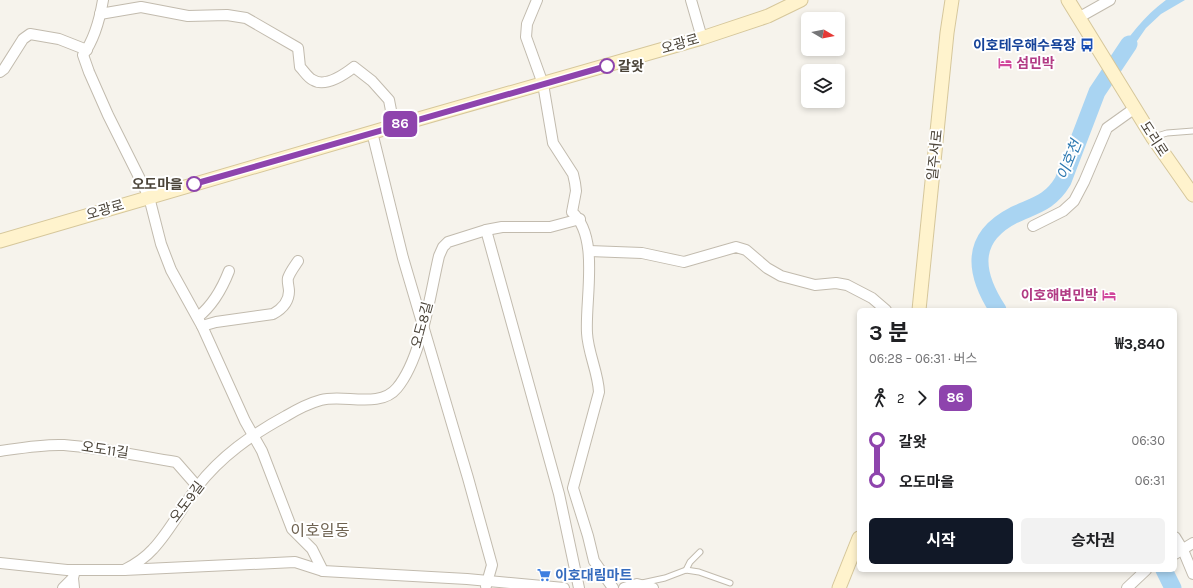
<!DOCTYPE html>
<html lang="ko">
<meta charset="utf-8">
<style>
body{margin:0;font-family:Karla,"Noto Sans KR",sans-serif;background:#f2f2f2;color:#202124;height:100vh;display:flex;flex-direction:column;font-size:15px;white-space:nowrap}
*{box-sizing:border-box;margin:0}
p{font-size:13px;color:#757577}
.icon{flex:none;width:22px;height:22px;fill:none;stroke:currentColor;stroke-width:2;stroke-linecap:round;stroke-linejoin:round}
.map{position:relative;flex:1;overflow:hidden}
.sheet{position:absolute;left:857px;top:308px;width:320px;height:264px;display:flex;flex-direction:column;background:#fff;border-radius:6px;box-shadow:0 2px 6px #0003}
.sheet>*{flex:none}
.badge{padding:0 8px;border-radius:6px;font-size:14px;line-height:26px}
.needle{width:26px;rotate:100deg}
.fabs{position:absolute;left:801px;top:12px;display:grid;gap:8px}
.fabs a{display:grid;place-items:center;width:44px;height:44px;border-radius:6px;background:#fff;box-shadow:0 2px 6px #0003;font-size:20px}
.map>.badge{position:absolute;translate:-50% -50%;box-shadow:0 0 0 2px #fff}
.legs{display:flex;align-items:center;gap:6px;height:44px;padding:0 12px;font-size:13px}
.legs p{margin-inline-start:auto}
.overview{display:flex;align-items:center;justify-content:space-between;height:68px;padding:0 12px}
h1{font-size:22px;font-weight:700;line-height:30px}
.cta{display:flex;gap:8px;margin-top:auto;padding:8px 12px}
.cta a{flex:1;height:46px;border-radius:6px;background:#111827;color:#fff;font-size:16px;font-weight:700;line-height:46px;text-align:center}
.cta a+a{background:#f2f2f2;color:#202124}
ul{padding:0 12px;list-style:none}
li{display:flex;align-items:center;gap:14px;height:40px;font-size:15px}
li i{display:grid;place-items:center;width:6px;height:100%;margin:0 5px;background:currentColor}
li i::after{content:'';width:10px;height:10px;margin:-5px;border:3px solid;border-radius:50%;background:#fff}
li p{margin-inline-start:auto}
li:first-child i{background:linear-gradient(#0000 50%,currentColor 0)}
li:last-child i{background:linear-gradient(currentColor 50%,#0000 0)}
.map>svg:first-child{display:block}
</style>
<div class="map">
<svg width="1193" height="588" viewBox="0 0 1193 588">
<rect width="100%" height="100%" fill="#f6f3ec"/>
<path fill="#a9d4f2" d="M1166 0H1185L1161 14 1146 28 1119 67 1114 59C1129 36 1144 16 1166 0Z"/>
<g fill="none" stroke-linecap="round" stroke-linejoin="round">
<g stroke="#a9d4f2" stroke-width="17">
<path d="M998 310C974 273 969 238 1014 215 1035 205 1050 203 1063 181L1097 92 1129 44"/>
<path d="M1164 570 1173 588"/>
</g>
<g stroke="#c2bbae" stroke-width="7">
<g id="lane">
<path d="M1154 137 1167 133 1193 131"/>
<path d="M686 570 690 562 700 552"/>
<path d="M642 583 665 578 686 570 699 572 730 583"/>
</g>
</g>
<g stroke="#c2bbae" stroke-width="12">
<g id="street">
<path d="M103 0C100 18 94 40 83 55L89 72 108 115 149 197 161 244 171 270 202 326 245 421 262 451 292 529 312 549 323 571 467 579 564 588"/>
<path d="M537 0 527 24 526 37 543 84 553 143 573 174 575 183 576 191 572 212C600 237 585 298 587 333 588 353 598 372 599 392L573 488 588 536 594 561 613 588"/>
<path d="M691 0 702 38"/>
<path d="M100 14 141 7 188 16 227 15 246 18 298 48 300 67C304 71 308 78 313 80 326 88 345 74 354 67L372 81 389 100 394 126"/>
<path d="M1078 18 1110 0"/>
<path d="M0 72 4 69 23 39 30 34 59 39 87 50"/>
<path d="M372 132 403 258 468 478 492 565 486 586"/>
<path d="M1033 226 1063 211 1074 201 1084 182 1107 128 1135 108"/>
<path d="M486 230 559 494 579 588"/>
<path d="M589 251 642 253 684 262 736 247 746 250 767 268 781 276 815 285 836 283 847 285 872 298 886 310"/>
<path d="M198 317C213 305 222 289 229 271"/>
<path d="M202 326 216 322 273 314C282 309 289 301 289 291 289 287 287 282 288 278 290 272 294 267 298 261"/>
<path d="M0 451C21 448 43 444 64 445 102 448 139 456 176 462L197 486"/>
<path d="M1175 537 1183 550 1193 574"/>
<path d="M1175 554 1193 543"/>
<path d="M0 563 67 570H124L295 562 323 571"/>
<path d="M124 570C134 565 145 558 153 549 170 531 182 507 197 487 221 456 251 435 286 416 296 410 310 403 321 400 344 394 380 409 397 388 422 358 430 294 439 256L443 247 448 242 486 230 502 227H550L580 219"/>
<path d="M63 588 73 578"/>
<path d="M74 588 73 578 75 570"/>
<path d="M624 588 637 584 653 588"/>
<path d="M1127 588 1146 570"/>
</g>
</g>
<g stroke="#d6c79b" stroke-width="15">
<g id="secondary">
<path d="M1068 0 1153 138 1193 195"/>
<path d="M0 241 394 126 702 38 768 16 801 0"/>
<path d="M919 310 947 33 952 0"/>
<path d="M839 588 859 538"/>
</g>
</g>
<use href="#lane" stroke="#fff" stroke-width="5"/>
<use href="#street" stroke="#fff" stroke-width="10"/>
<use href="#secondary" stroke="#fff3cd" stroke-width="13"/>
</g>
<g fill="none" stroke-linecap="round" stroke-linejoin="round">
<g stroke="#fff" stroke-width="9">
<path id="line-1" d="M194 184 607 66"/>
</g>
<use href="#line-1" stroke="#8e44ad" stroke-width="6"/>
</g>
<defs>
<g id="bus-bare" transform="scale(1.08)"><path d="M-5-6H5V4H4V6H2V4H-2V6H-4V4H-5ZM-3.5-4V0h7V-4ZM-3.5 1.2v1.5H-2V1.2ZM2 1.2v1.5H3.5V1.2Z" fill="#1a4fb4" stroke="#fff" stroke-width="2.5" paint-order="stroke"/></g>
<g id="hotel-bare" transform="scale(1.08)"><path d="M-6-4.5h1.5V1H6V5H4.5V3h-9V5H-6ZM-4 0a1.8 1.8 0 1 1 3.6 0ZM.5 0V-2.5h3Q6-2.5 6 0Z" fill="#d1479c" stroke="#fff" stroke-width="2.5" paint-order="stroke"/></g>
<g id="supermarket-bare" transform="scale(1.08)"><path d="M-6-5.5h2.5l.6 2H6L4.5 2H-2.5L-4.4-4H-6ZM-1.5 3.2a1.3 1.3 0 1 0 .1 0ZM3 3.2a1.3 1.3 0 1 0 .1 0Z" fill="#3f7fe0" stroke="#fff" stroke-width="2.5" paint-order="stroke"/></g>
</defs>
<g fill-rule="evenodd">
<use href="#bus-bare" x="1087" y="45"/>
<use href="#hotel-bare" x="1005" y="63"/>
<use href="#hotel-bare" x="1109" y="295"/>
<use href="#supermarket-bare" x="544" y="575"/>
</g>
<g fill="#fff" stroke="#8e44ad" stroke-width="2">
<circle cx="607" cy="66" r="7"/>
<circle cx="194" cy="184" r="7"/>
</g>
<g text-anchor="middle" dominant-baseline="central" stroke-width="4" stroke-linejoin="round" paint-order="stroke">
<g font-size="14" fill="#4b4439" stroke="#fff">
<text transform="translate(680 44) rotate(-16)">오광로</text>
<text transform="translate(1154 139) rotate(57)">도리로</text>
<text transform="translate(935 155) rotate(-84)">일주서로</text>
<text transform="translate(105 210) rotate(-16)">오광로</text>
<text transform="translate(422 325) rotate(-75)">오도8길</text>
<text transform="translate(105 450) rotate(8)">오도11길</text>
<text transform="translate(187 502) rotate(-53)">오도9길</text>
</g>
<g font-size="14" font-weight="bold" fill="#164399" stroke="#fff" text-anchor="end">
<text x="1076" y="45">이호테우해수욕장</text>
</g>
<g font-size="14" font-weight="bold" fill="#b23c85" stroke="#fff" text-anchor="start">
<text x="1016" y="63">섬민박</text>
<text x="1098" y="295" text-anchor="end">이호해변민박</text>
</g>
<g font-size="14" font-weight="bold" fill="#4b4439" stroke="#fff" text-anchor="start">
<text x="618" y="66">갈왓</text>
<text x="183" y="184" text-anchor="end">오도마을</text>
</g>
<g font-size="14" font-weight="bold" fill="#366cbe" stroke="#fff" text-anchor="start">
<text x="555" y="575">이호대림마트</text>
</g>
<g font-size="15" font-style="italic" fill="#2e7ab2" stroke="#fff">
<text transform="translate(1069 160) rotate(-68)">이호천</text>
</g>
<g font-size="16" fill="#6e6250" stroke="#fff">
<text x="320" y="530">이호일동</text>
</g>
</g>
</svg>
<div class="fabs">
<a><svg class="needle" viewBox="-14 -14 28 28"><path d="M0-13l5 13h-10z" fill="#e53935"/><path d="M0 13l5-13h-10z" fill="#757577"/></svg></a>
<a><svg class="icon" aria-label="layers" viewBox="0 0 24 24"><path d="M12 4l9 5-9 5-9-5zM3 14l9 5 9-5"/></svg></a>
</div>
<b class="badge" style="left:400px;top:124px;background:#8e44ad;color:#fff">86</b>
<section class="sheet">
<div class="overview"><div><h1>3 분</h1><p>06:28 – 06:31 · 버스</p></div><b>₩3,840</b></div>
<div class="legs"><svg class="icon" aria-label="walk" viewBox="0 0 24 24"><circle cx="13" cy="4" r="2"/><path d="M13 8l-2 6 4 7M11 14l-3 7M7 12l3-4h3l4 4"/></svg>2<svg class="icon" aria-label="forward" viewBox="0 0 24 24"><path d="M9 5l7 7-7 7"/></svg><b class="badge" style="background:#8e44ad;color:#fff">86</b></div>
<ul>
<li><i style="color:#8e44ad"></i><b>갈왓</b><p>06:30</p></li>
<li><i style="color:#8e44ad"></i><b>오도마을</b><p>06:31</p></li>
</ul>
<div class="cta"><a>시작</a><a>승차권</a></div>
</section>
</div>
